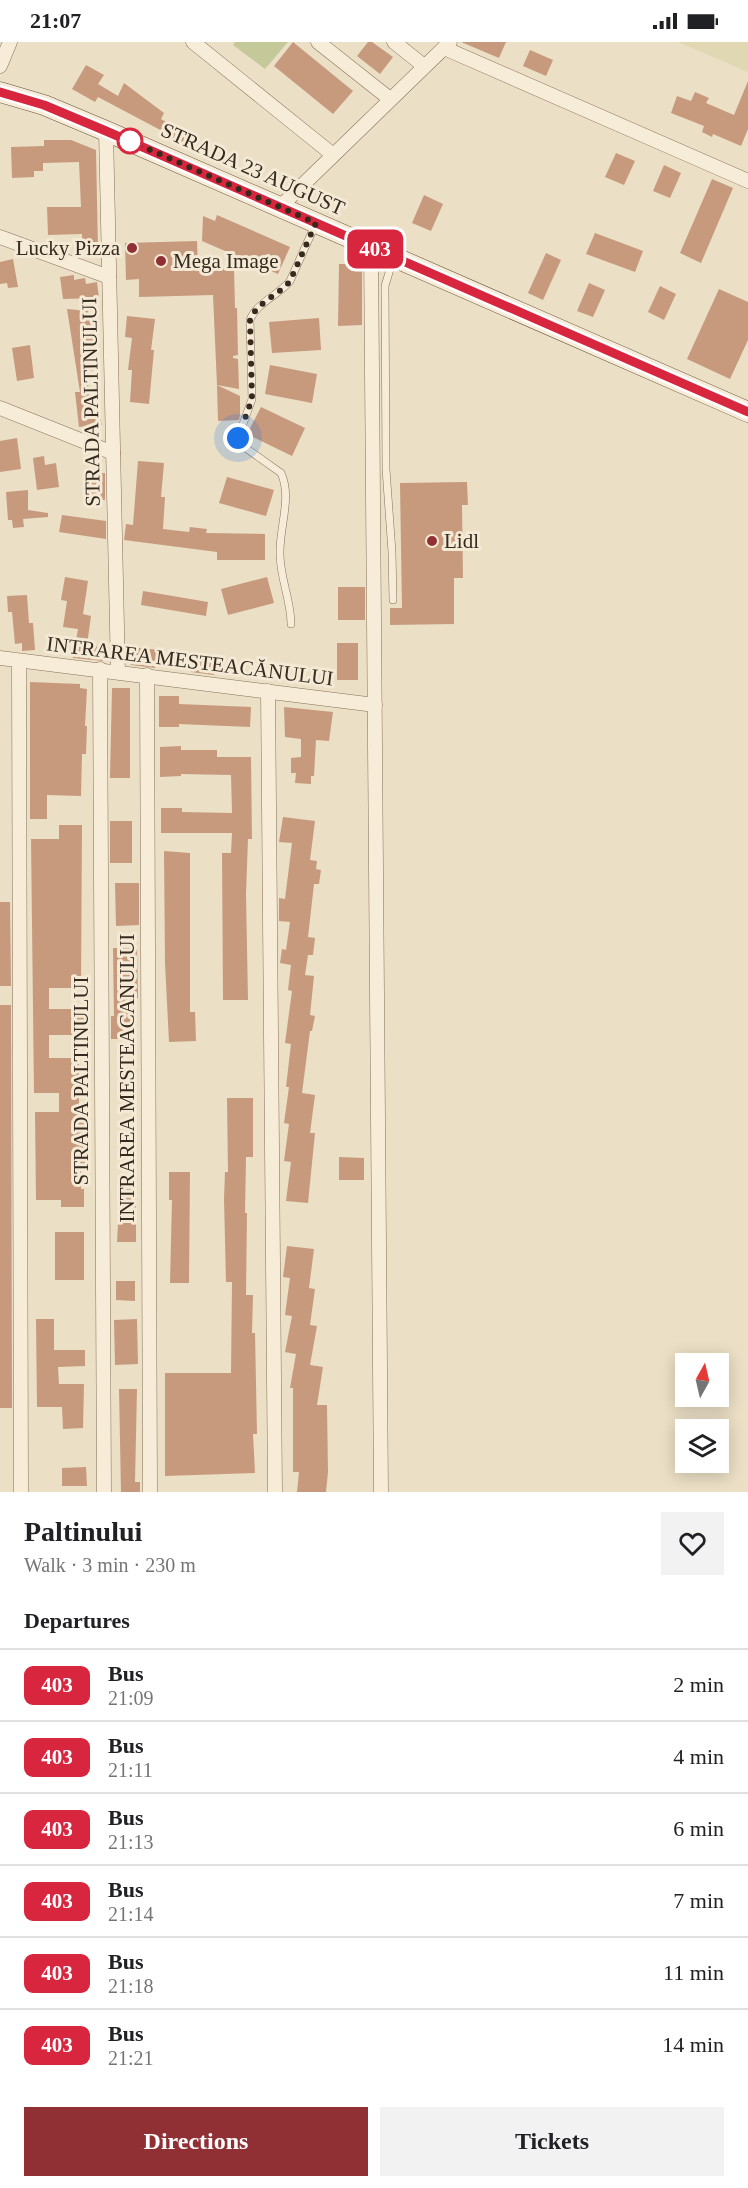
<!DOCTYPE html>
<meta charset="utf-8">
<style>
body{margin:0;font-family:"Times New Roman",serif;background:#f2f2f2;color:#202124;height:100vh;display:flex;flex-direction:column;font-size:22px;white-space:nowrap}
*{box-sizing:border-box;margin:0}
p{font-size:20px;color:#757577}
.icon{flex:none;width:33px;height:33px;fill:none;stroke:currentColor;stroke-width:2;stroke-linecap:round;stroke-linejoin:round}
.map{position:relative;height:1450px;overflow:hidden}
.drawer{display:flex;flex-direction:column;background:#fff;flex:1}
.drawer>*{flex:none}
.badge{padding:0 12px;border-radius:9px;font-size:21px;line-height:39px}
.needle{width:39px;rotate:8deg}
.tools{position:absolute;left:675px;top:1311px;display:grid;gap:12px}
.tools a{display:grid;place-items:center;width:54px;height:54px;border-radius:0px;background:#fff;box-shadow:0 3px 15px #0003;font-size:30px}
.you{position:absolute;width:30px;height:30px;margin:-15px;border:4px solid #fff;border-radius:50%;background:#1a73e8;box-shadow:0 0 0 9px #1a73e833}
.map>.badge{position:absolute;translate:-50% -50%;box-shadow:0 0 0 3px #fff}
h2{padding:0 24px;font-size:22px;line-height:54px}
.round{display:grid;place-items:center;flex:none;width:63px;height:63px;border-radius:0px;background:#f2f2f2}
.head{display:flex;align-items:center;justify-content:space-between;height:102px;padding:0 24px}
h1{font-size:28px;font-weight:600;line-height:45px}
.action{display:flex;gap:12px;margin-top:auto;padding:12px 24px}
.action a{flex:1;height:69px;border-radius:0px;background:#903034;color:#fff;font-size:24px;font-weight:600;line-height:69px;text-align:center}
.action a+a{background:#f2f2f2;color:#202124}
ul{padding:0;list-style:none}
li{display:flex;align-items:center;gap:18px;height:72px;padding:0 24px;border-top:2px solid #e0e0e0}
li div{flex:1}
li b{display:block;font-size:22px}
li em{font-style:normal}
li .badge{min-width:66px;font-weight:700;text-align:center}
.status{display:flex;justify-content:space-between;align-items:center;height:42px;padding:0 30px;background:#fff;direction:ltr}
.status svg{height:16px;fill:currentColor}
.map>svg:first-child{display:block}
</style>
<div class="status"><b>21:07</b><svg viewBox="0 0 49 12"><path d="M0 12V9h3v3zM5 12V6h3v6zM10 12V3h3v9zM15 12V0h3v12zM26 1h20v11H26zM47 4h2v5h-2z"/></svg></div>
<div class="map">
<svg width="748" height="1450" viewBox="0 0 748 1450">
<rect width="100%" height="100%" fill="#ebdfc5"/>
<path fill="#e0d7b3" d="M678 0H748V30Z"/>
<path fill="#c5c99a" d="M235 0H288L265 27 233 3Z"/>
<g fill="#c79a7e">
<path d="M293 0 353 49 333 72 274 24Z"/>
<path d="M368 0H372L393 15 380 32 357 14Z"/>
<path d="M461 0H506L499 16Z"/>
<path d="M530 8 553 18 546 34 523 24Z"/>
<path d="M86 23 104 33 98 42 118 54 124 41 164 71 161 77 191 94 184 106 164 95 166 91 98 55 95 60 72 47Z"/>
<path d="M748 39V87L741 104 713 92 712 95 702 90 704 84 671 71 677 54 691 59 695 50 709 56 706 61 734 73Z"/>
<path d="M44 98H71L96 108 98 208 82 202V192L48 193 47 165H81L79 120 43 121V129H34V135L12 136 11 105 44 104Z"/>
<path d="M616 111 635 119 624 143 605 135Z"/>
<path d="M664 123 681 131 670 156 653 149Z"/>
<path d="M712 137 733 146 701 221 680 211Z"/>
<path d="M424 153 443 162 431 189 412 181Z"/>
<path d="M217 173 290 205 278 232 202 199 203 174 215 179Z"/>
<path d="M595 191 643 209 635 230 586 212Z"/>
<path d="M197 199 198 227 234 226 235 266H237L238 313 233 314V316L238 317 239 347 217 343 213 253 139 255V237L126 238 125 201Z"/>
<path d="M546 211 561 218 543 258 528 251Z"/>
<path d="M13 217 18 245 8 246 7 241 0 242V220Z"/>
<path d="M339 222H362V283L338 284Z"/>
<path d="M74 233V238L85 236 86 242 97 240 99 256 63 257 60 235Z"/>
<path d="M589 241 605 248 593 275 577 269Z"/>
<path d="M660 244 676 252 664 278 648 270Z"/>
<path d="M719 247 748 260V298L730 337 687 317Z"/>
<path d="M67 267 88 269 99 328 87 329 90 358 96 357 102 383 79 385 75 350H80Z"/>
<path d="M127 274 155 277 151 308H154L149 362 130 360 132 328H128L132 296 125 295Z"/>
<path d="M319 276 321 308 272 311 269 280Z"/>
<path d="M30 303 34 336 17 339 12 306Z"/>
<path d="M270 323 317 332 312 361 265 352Z"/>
<path d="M217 343 240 354V373L239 378 218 379Z"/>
<path d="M261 365 305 386 292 414 247 392Z"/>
<path d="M17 396 21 427 0 430V399Z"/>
<path d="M44 414 45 423 56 421 59 445 37 448 33 416Z"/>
<path d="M138 419 164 421 161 455H165L163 487 189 490 190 485 207 487 206 491 265 492V518H217V510L124 498 126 482 133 483Z"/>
<path d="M105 431V458H88L87 432Z"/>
<path d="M227 435 274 448 266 474 219 461Z"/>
<path d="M467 440 468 463H462L463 536H454V582L390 583V566H402L400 441Z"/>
<path d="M28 448V468L48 471V475L23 477 24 485 13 486 12 478H8L6 450Z"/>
<path d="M62 473 106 479V497L59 490Z"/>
<path d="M65 535 88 539 83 572 91 574 87 603 105 606 103 619 73 616 78 587 63 585 67 559 61 558Z"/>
<path d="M267 535 274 561 228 573 221 547Z"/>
<rect x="338" y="545" width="27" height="33"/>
<path d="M143 549 208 560 206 574 141 563Z"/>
<path d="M27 553 29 581H33L35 608 22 609V601L15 602 12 570H8L7 554Z"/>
<rect x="337" y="601" width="21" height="37"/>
<path d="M130 605 159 608 155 626 131 623Z"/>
<path d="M190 611 216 614 214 633 191 630V625H188Z"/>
<path d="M30 640 80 642V646L87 647 85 684H87L86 712H82L81 754 47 753V777H30Z"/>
<path d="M112 646H130V736H110Z"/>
<path d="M159 654H179V662L251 665 250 685 179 682V685H159Z"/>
<path d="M284 665 333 670 329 699 316 698 314 734H311V742L295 741 296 731H291V716L301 715V697L285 695Z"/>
<path d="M181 704V708H217V715H251L252 797H248L246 852 248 958H223L222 811H231L232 791H161V766H182V770L232 771 231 733 181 732V734L160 735V705Z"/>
<path d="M283 775 315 779 310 818 317 819 316 827 321 828 319 842H314L308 895 315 896 313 913H308L305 933 314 934 310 973 315 974 312 989H310L302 1051 315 1053 310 1091H315L308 1161 286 1159 291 1120 284 1119 289 1082 284 1081 289 1045H286L291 1002 285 1001 292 949 288 948 291 923 280 921 282 907 286 908 290 880 279 879V856L285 857 292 801 279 800Z"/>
<rect x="110" y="779" width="22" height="42"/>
<path d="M59 783H82L81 946H49V967H84V993H49V1016H79V1076H89V1124H81V1147H84V1165H61V1158H36L35 1070H59V1051H34L31 797H59Z"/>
<path d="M164 809 190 811V970H195L196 999 169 1000 165 921Z"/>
<path d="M115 841H139V883L116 884Z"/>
<path d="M0 860H10L11 944H0Z"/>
<path d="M113 906H137L138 956H131V997H111V974H114Z"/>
<path d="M0 963H11L12 1366H0Z"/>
<path d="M227 1056H253V1115H246L245 1171H247L246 1253H253L252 1291H255L257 1392H253L255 1431 165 1434V1331H231L232 1240H226L224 1157 225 1130H228Z"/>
<path d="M339 1115 364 1116V1138H339Z"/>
<path d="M169 1130H190L189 1241H170L172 1158H169Z"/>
<path d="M120 1147H136V1200H117Z"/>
<rect x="55" y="1190" width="29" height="48"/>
<path d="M287 1204 314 1207 309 1246 315 1247 310 1283 317 1284 310 1323 323 1325 317 1363H327L328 1430 326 1450H297L299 1430H293V1346H290L296 1312 285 1310 292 1274 285 1273 290 1236 283 1235Z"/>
<path d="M116 1239H135V1259L116 1258Z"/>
<path d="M36 1277H54V1308H85V1324L58 1325 59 1342H84L83 1386 63 1387 62 1365H37Z"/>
<path d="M137 1277 138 1322 115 1323 114 1278Z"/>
<path d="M119 1347H137L135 1440H140V1450H121Z"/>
<path d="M86 1425 87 1444H62V1426Z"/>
</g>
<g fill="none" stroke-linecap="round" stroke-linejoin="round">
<g stroke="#85715c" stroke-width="8">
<g id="lane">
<path d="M393 217 385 244 386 427 392 510 393 558"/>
<path d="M291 582C291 557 279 534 280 509 280 483 292 455 281 431L240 402 238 396 252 357 250 278C256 261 279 253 290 239L316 181"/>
</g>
</g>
<g stroke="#85715c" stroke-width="15">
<g id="street">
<path d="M193 0 332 112"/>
<path d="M318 0 390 57"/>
<path d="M394 0 424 24"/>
<path d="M444 6 748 139"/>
<path d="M0 24 10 0"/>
<path d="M106 89 118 630"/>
<path d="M280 165 450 0"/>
<path d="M0 195 109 235"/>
<path d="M371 205 381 1450"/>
<path d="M0 366 113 411"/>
<path d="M0 616 375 663"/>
<path d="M19 619 21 1450"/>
<path d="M100 627 104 1450"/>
<path d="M147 633 150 1450"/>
<path d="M268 649 275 1450"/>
</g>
</g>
<g stroke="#675240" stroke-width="21">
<path id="secondary" d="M0 50 44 63 106 89 748 370"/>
</g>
<use href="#lane" stroke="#f6ecd8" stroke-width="7"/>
<use href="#street" stroke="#f6ecd8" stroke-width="14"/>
<use href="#secondary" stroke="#f6ecd8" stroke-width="20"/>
</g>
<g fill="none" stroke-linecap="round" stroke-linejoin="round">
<g stroke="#fff" stroke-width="14">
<path id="line" d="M0 50 44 63 106 89 748 370"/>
</g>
<use href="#line" stroke="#d7263d" stroke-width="9"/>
<path stroke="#362a1f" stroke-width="6" stroke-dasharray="0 10.8" d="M130 99 316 181 290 239C279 253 256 261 250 278L252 357 238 396"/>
</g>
<circle fill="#fff" stroke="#d7263d" stroke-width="3" cx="130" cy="99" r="12"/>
<g fill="#903034" stroke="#f3e9d4" stroke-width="2">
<circle cx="132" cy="206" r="6"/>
<circle cx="161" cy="219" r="6"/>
<circle cx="432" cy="499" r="6"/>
</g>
<g text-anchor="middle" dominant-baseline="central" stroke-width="6" stroke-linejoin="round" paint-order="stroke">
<g font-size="21" fill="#362a1f" stroke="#f3e9d4">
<text transform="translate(253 127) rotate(24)">STRADA 23 AUGUST</text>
<text transform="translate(91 360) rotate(-91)">STRADA PALTINULUI</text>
<text transform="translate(190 619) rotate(7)">INTRAREA MESTEACĂNULUI</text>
<text transform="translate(127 1036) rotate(-90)">INTRAREA MESTEACANULUI</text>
<text transform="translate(81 1039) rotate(-90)">STRADA PALTINULUI</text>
</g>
<g font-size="21" fill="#362a1f" stroke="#f3e9d4" text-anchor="start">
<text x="120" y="206" text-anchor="end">Lucky Pizza</text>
<text x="173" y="219">Mega Image</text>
<text x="444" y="499">Lidl</text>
</g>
</g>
</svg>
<div class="tools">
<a><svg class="needle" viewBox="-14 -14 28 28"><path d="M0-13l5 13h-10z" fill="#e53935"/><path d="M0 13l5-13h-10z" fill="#757577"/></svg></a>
<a><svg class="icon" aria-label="layers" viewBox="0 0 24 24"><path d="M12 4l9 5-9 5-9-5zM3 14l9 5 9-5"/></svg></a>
</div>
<div class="you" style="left:238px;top:396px"></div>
<b class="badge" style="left:375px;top:207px;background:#d7263d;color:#fff">403</b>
</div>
<section class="drawer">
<div class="head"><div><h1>Paltinului</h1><p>Walk · 3 min · 230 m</p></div><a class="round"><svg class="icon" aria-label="heart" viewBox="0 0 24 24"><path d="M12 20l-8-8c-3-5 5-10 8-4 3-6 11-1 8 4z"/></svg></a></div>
<h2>Departures</h2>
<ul>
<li><span class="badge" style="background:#d7263d;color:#fff">403</span><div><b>Bus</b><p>21:09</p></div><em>2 min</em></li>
<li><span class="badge" style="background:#d7263d;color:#fff">403</span><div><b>Bus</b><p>21:11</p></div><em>4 min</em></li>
<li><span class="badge" style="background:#d7263d;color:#fff">403</span><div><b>Bus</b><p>21:13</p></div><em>6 min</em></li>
<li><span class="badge" style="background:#d7263d;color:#fff">403</span><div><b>Bus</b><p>21:14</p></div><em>7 min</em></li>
<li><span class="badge" style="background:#d7263d;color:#fff">403</span><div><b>Bus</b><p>21:18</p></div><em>11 min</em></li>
<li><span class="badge" style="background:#d7263d;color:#fff">403</span><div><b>Bus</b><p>21:21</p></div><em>14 min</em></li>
</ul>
<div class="action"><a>Directions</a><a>Tickets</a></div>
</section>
